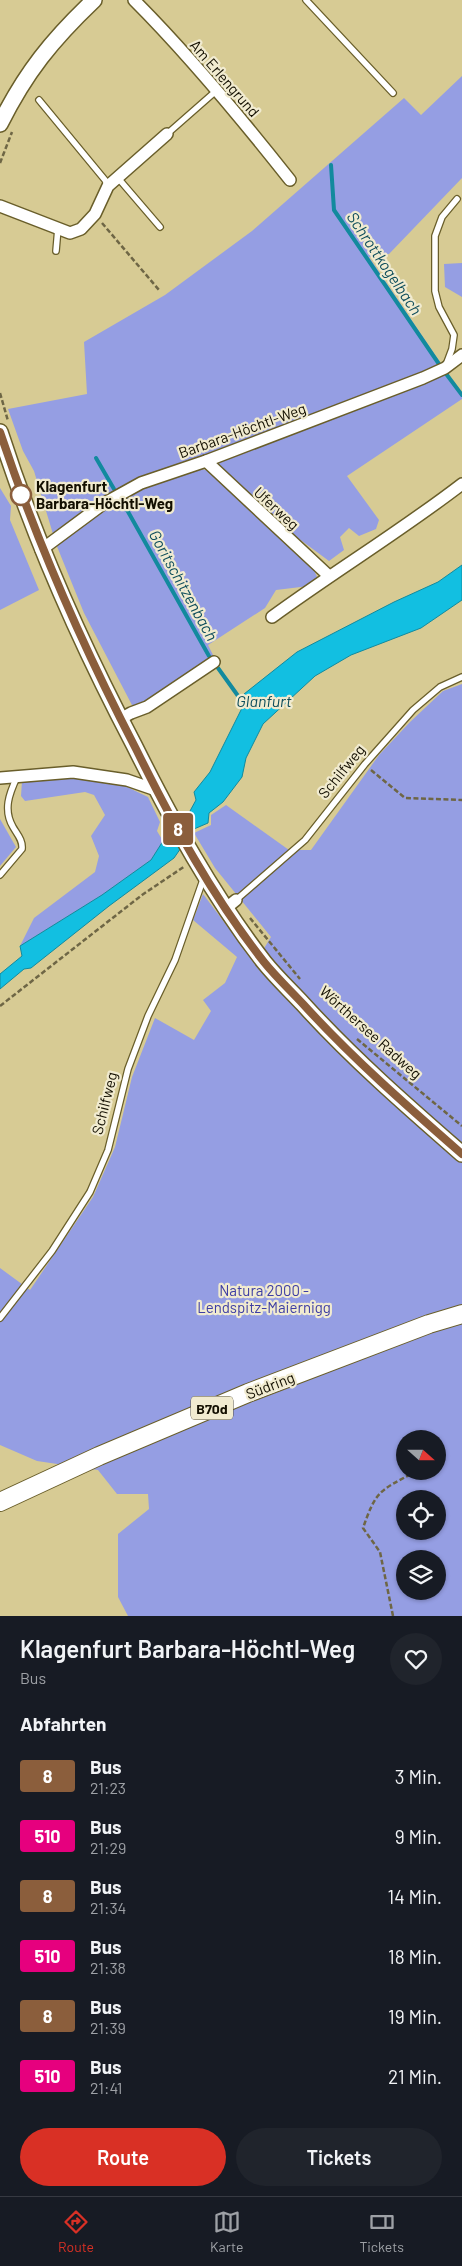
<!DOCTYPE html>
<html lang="de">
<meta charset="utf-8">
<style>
body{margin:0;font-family:Barlow,sans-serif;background:#20242c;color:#f1f3f6;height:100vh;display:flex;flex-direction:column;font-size:19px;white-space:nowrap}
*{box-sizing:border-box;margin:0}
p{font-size:16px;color:#9ea1a6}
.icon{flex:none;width:28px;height:28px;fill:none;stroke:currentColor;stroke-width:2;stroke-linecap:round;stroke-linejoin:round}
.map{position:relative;height:1616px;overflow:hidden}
.side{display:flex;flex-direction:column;background:#171b24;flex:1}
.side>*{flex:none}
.badge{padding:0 10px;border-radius:4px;font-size:18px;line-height:32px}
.needle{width:32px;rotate:111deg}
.buttons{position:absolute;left:396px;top:1430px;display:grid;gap:10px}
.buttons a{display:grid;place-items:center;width:50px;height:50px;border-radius:50%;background:#171b24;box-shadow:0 1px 4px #0004;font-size:25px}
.map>.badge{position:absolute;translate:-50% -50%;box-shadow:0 0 0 2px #fff}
h2{padding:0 20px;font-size:19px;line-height:45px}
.round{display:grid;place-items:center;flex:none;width:52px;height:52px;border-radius:26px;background:#20242c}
.overview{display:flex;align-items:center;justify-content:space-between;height:85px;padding:0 20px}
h1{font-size:24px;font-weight:600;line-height:38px}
.action{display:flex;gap:10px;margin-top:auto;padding:10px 20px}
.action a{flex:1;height:58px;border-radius:30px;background:#d93025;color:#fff;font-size:20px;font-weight:600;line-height:58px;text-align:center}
.action a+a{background:#20242c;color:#f1f3f6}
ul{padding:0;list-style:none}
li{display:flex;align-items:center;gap:15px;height:60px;padding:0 20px}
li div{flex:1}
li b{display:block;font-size:19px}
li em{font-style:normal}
li .badge{min-width:55px;font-weight:700;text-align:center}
.menu{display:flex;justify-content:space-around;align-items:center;height:70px;border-top:1px solid #363941;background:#171b24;font-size:14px;color:#9ea1a6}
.menu a{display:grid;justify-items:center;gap:2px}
.menu .active{color:#d93025}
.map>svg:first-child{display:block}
</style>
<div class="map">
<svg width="462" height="1616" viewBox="0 0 462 1616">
<rect width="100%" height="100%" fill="#d7cb94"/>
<g fill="#959ee3" fill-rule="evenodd">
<path d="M462 76V178L389 254 369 257 462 395V399L347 476 379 520 376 529 359 536 349 528 340 537 344 550 329 561 279 524 206 456 183 463 121 487 53 534 34 471 23 451 8 409 87 394 84 342 165 295 252 231 404 98 421 115Z"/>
<path d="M462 263V297L445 287 444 264Z"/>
<path d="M198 468 210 471 312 566 318 579 309 586 276 590 265 608 208 645 214 657 144 704 133 707 84 613 56 544 122 497 143 486Z"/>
<path d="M0 488 11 506 10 520 39 590 0 610Z"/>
<path d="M462 684V1616H128L118 1597V1534L149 1509 148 1494H117L98 1470 37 1461 0 1445V1268L30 1290 93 1197 115 1147 132 1077 155 1018 194 1040 211 1011 203 1000 225 983 237 957 193 920 203 894 255 963 271 937 215 868 194 833 211 825V815L226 805 289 850H311L379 755 410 722 443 691ZM405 1439H438V1471H405ZM405 1499H438V1531H405ZM405 1559H438V1591H405Z"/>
<path d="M72 776 125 786 148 797 160 822 157 831 163 841 151 860 102 895 20 946 34 918 95 872 99 856 91 836 105 815 94 795 85 792 25 801 21 796 22 781Z"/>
<path d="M0 819 16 847 0 866Z"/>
</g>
<path fill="#12bfe1" stroke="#128a9e" d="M462 565V600L421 628 351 655 315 676 263 724 246 758 242 777 223 802 209 813 208 823 194 829 174 858 109 906 31 968 24 969 0 989V974L22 956 20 946 102 895 151 860 163 841 184 822 196 800 194 792 210 772 244 704V694L297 652 394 602 438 582Z"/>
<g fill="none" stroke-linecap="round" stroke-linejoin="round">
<g stroke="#128a9e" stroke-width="4">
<path d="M331 165 334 210 441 367"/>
<path d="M444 371 462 395"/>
<path d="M96 458 114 489"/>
<path d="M122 501 209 656"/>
<path d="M218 668 246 707"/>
</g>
<g stroke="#695e2a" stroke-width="8">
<g id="lane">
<path d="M306 0 393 93"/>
<path d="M39 100 105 180 108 186"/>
<path d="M167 134 216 91"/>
<path d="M118 178 160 227"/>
<path d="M56 251 58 228"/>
<path d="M446 365 452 349 454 335 439 307 435 291V236L442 217 457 199"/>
<path d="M0 875 22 849C23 840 17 834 13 827 3 810 9 794 17 777"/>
<path d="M236 900 305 840 365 764 413 710 440 687 462 677"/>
<path d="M0 1318 52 1251 90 1192 108 1150 128 1069 148 1016 175 960 204 877"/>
</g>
</g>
<g stroke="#695e2a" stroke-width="14">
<g id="street">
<path d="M134 0C190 56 241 118 290 180"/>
<path d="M0 206 70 233 81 229 95 214 108 186 167 134"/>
<path d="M206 461 329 576"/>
<path d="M41 550 103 504 141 483 206 461 423 378 445 368 462 355"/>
<path d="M272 617C335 571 401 531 462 484"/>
<path d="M120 719 131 713 147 707 214 662"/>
<path d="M0 778 73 772 127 780 156 790"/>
<path d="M225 909 236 900"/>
</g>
</g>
<g stroke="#695e2a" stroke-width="18">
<g id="secondary">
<path d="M0 124C26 72 52 40 94 0"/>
<path d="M0 432C35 541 81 644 134 745 172 821 212 895 264 962 276 977 290 990 303 1004 352 1058 407 1106 462 1154"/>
</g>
</g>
<g stroke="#695e2a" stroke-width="20">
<path id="primary" d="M0 1502 99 1456 248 1393 429 1324 462 1314"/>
</g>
<g stroke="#6e6645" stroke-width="2.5" stroke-dasharray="5 2.5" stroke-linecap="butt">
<path d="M0 163 12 132"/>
<path d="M102 223 159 290"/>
<path d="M0 393 8 421"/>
<path d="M371 770 405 798 462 800"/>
<path d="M250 918 300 979"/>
<path d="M0 1006 142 895 185 866"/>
<path d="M357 1039 462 1126"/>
<path d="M393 1616 380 1552 363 1528C376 1491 379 1491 413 1473"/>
</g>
<use href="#lane" stroke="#fff" stroke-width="5.5"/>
<use href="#street" stroke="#fff" stroke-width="11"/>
<use href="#secondary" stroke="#fff" stroke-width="15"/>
<use href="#primary" stroke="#fff" stroke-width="18"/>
</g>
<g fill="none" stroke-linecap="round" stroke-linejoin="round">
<g stroke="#fff" stroke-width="11">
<path id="line" d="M0 432C37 543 82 645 136 749 173 824 212 896 264 962 276 977 290 990 303 1004 352 1058 407 1106 462 1154"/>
</g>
<use href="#line" stroke="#8b5e3c" stroke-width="8"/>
</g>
<circle fill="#fff" stroke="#8b5e3c" stroke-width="2.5" cx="21" cy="495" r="10"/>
<g text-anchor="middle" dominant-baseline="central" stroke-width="4.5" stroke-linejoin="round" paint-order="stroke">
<rect fill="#f1ebd0" stroke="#56513e" stroke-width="1" x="191" y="1396.5" width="42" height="23" rx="4"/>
<g font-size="14" font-weight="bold" fill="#130f00">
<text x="212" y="1408">B70d</text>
</g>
<g font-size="15" fill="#130f00" stroke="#f1ebd0">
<text transform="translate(225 78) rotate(49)">Am Erlengrund</text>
<text transform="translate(242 430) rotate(-20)">Barbara-Höchtl-Weg</text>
<text transform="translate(277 508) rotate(43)">Uferweg</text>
<text transform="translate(341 771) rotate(-51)">Schilfweg</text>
<text transform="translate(371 1032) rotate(42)">Wörthersee Radweg</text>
<text transform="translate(104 1103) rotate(-76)">Schilfweg</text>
<text transform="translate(270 1385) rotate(-21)">Südring</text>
</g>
<g font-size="15" font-weight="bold" fill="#130f00" stroke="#f1ebd0" text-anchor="start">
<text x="36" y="486">Klagenfurt<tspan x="36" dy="17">Barbara-Höchtl-Weg</tspan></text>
</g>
<g font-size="15" fill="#3d3da3" stroke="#f1ebd0">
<text x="264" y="1290">Natura 2000 -<tspan x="264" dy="17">Lendspitz-Maiernigg</tspan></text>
</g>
<g font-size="16" font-style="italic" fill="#0e4d5b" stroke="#f1ebd0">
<text transform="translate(385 263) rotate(56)">Schrottkogelbach</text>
<text transform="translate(184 585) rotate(61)">Goritschitzenbach</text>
<text x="264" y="700">Glanfurt</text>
</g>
</g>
</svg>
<div class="buttons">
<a><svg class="needle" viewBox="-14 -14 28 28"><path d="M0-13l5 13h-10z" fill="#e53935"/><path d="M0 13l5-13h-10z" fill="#9ea1a6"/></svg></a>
<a><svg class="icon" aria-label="locate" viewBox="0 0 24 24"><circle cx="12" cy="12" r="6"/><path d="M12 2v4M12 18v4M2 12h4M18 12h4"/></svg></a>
<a><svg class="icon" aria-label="layers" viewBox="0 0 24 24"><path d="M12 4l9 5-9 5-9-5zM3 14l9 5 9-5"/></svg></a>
</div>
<b class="badge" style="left:178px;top:829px;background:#8b5e3c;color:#fff">8</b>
</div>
<section class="side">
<div class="overview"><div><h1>Klagenfurt Barbara-Höchtl-Weg</h1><p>Bus</p></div><a class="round"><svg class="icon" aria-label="heart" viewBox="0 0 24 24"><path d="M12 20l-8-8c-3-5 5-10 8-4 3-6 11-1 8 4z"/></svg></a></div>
<h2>Abfahrten</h2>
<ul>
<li><span class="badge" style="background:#8b5e3c;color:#fff">8</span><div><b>Bus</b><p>21:23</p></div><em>3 Min.</em></li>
<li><span class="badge" style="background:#e6007e;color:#fff">510</span><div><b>Bus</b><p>21:29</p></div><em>9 Min.</em></li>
<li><span class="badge" style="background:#8b5e3c;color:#fff">8</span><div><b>Bus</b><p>21:34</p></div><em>14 Min.</em></li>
<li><span class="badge" style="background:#e6007e;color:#fff">510</span><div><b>Bus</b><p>21:38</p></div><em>18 Min.</em></li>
<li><span class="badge" style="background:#8b5e3c;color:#fff">8</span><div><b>Bus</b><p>21:39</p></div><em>19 Min.</em></li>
<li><span class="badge" style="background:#e6007e;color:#fff">510</span><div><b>Bus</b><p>21:41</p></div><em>21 Min.</em></li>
</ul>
<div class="action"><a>Route</a><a>Tickets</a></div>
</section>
<nav class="menu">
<a class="active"><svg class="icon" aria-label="directions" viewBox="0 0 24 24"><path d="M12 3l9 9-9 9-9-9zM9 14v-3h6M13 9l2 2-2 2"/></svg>Route</a>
<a><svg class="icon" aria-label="map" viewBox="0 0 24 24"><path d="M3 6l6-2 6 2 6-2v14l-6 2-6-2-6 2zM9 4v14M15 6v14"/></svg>Karte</a>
<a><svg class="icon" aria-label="tickets" viewBox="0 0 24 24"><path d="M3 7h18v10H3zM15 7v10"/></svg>Tickets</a>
</nav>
